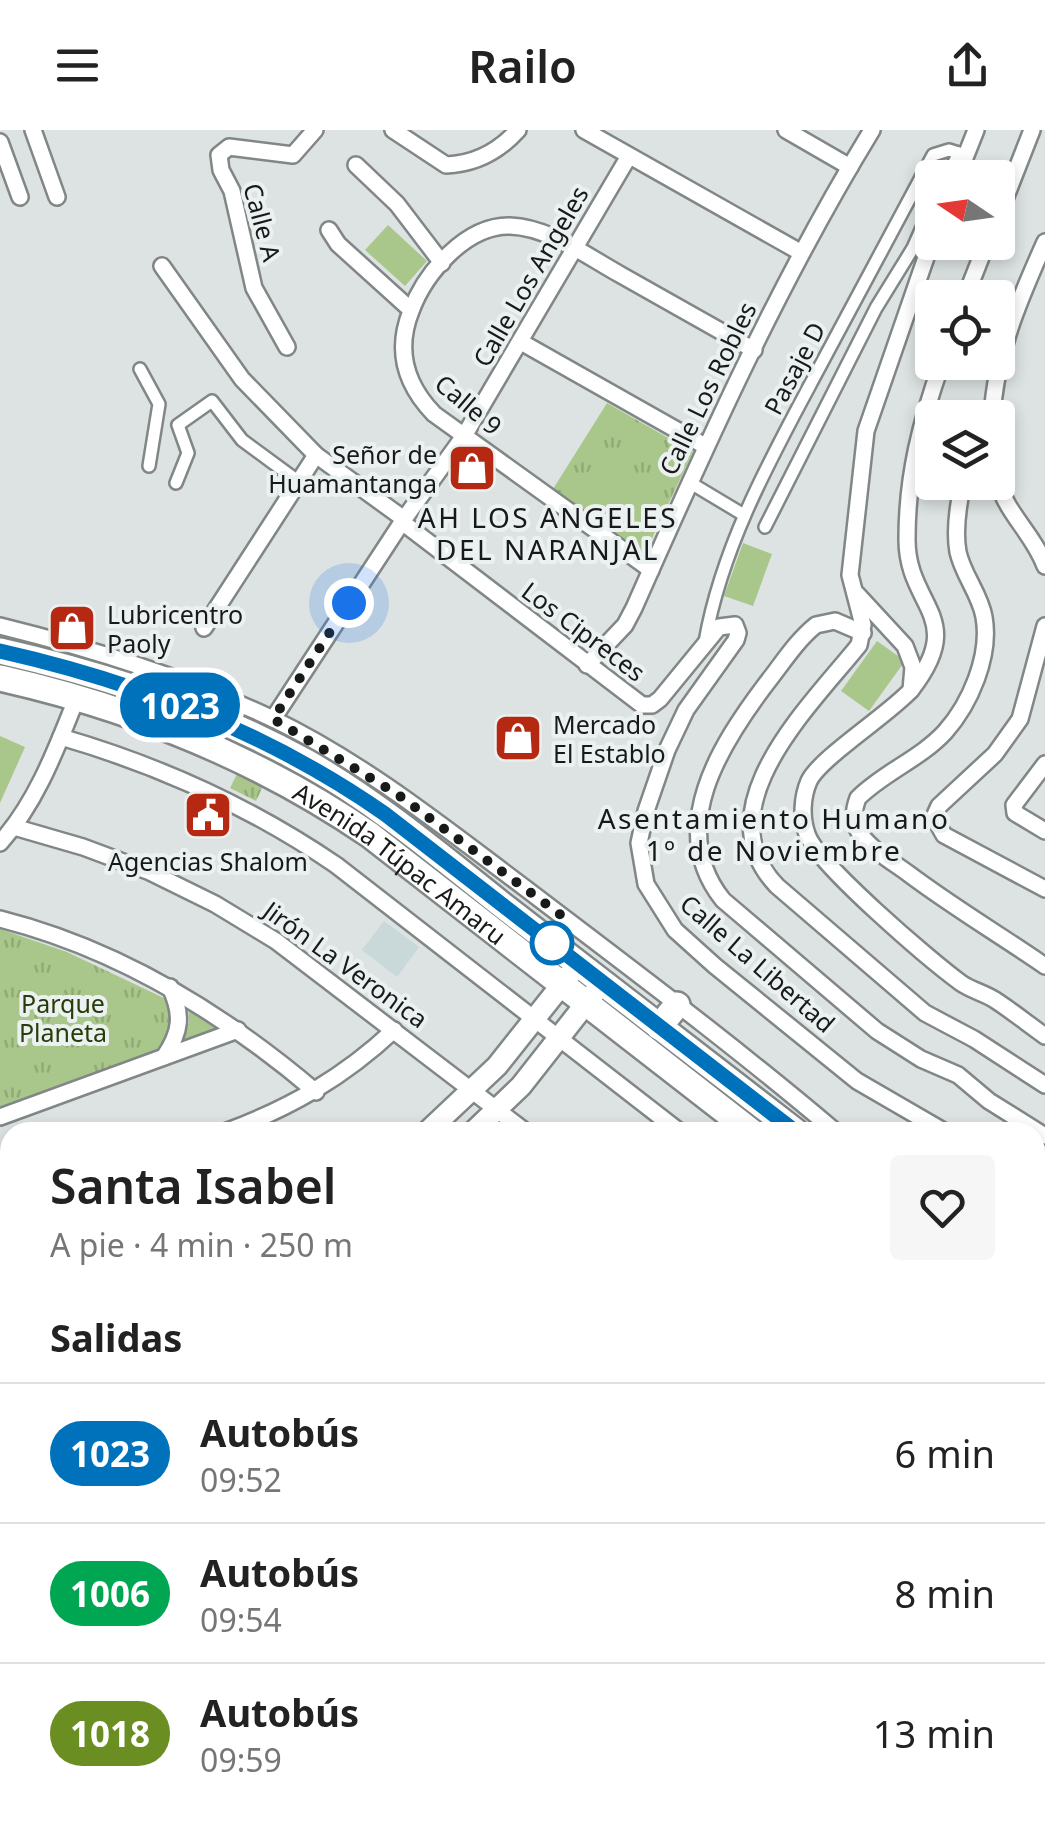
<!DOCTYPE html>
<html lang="es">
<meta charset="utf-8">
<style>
body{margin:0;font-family:"Noto Sans",sans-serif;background:#f6f6f6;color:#222;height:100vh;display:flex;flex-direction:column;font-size:38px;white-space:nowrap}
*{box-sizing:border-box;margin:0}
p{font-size:32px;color:#767676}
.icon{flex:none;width:55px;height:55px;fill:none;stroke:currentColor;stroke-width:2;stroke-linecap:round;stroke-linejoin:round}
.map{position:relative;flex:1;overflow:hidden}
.drawer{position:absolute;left:0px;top:992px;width:1045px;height:702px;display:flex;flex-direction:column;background:#fff;border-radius:30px 30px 0 0;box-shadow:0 5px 15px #0003}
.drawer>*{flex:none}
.badge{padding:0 20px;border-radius:32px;font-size:35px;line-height:65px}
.needle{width:65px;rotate:283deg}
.tools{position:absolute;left:915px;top:30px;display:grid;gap:20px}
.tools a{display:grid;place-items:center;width:100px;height:100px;border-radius:10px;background:#fff;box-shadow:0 5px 15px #0003;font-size:50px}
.you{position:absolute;width:50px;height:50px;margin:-25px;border:8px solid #fff;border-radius:50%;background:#1a73e8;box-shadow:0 0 0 15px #1a73e833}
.map>.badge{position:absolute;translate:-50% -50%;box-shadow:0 0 0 5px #fff}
h2{padding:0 50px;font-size:38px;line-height:90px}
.round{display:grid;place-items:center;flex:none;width:105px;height:105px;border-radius:10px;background:#f6f6f6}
.headline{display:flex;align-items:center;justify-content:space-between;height:170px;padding:0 50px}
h1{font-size:48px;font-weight:600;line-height:75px}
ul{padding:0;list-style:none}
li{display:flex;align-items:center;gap:30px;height:140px;padding:0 50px;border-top:2px solid #e0e0e0}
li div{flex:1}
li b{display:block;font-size:38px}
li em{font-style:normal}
li .badge{min-width:110px;font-weight:700;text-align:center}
header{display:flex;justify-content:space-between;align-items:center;height:130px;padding:0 50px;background:#fff;font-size:45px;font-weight:600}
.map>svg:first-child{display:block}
</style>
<header><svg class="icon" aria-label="menu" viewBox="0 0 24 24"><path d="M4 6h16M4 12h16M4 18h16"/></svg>Railo<svg class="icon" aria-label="share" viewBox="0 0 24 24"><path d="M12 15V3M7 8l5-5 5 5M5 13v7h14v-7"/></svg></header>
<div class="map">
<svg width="1045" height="1694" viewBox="0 0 1045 1694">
<defs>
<pattern id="grass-tufts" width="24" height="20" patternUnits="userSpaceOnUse" patternTransform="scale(2.5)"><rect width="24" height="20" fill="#a9c78a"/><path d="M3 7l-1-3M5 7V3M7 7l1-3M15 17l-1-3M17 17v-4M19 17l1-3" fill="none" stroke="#91aa76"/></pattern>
</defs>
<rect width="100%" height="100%" fill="#dde3e3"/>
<path fill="#c9d8d8" d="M384 791 419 817 397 847 362 820Z"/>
<g fill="url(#grass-tufts)">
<path d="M607 273 693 322 645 423 553 359Z"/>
<path d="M237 644 263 656 256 671 230 658Z"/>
<path d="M0 799 67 822 168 870C176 887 171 907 158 920L0 979Z"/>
<path d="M188 873 228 897 182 914 189 892Z"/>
<path d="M10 1538V1685H116L92 1694H9L0 1670V1542Z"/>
<path d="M688 1685H802L805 1694H692Z"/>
</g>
<g fill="#a9c78a">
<path d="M388 95 427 131 405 156 365 120Z"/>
<path d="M599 325 657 363 634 399 576 361Z"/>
<path d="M743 413 772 424 753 476 724 466Z"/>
<path d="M877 511 905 531 869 581 841 561Z"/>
<path d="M0 606 25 617 0 673Z"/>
</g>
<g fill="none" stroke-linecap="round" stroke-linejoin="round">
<g stroke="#818686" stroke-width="16">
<g id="pedestrian">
<path d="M946 48 959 23"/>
<path d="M140 239 159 274 149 336"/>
<path d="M689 352 744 385"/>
<path d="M176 353 188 323 178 295 212 271 242 310 299 352"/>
<path d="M765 397 876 178 913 118 932 75"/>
<path d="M705 512C722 415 772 326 818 240 856 168 895 97 933 25L949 20 965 25"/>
<path d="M646 1685 649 1694"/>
<path d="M418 1694 443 1685"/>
</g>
</g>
<g stroke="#818686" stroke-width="20">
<g id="minor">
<path d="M33 0 57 67"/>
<path d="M393 0 446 35C475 34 499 21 518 0"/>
<path d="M584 0 800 122"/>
<path d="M786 0 850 37"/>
<path d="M0 12 20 67"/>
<path d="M356 35 397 74 442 133"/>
<path d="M957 48 976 0"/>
<path d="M998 87 1032 0"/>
<path d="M329 100 338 114 411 180"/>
<path d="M932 110 866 301 850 445 863 495 859 515C811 575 702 678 777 756L925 883 974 909 1045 955"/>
<path d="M162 136 242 249 316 325 404 389"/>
<path d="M965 168 987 112"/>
<path d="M521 212 705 316"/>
<path d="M287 217 254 158 232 61 221 40 219 25 229 17 293 25 315 0"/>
<path d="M992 288C995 225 1020 168 1045 112"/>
<path d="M963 352C958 375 954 400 958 422 963 445 980 464 984 487 991 526 970 574 945 602 920 629 884 642 858 668 853 681 852 693 861 705 873 721 893 732 909 744 953 777 1000 805 1045 836"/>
<path d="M998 352C1007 384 1034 405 1045 436"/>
<path d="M402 392 642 575H652L660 569 719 497 735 495 738 503 736 510 686 580 667 620 646 681 639 713 646 754 675 800 715 836 857 951 945 1002"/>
<path d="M651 440 434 284C406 255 395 221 411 181 425 143 466 95 510 96 549 97 588 127 621 145 665 170 709 195 754 220"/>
<path d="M857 464 905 516 913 537 911 560C888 585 820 628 809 651 802 667 801 688 807 704 817 734 931 831 961 853 971 860 984 863 995 870 1012 881 1028 894 1045 906"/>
<path d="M0 496C93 519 187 548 273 589 364 633 445 698 525 758 630 838 736 917 836 1002"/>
<path d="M1045 496 1020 589 995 624 939 676 934 687 944 705 1045 759"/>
<path d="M204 498 316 325"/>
<path d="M863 503 835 491 816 495C796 511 782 534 766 554 720 615 666 699 723 770L877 901 921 929 958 945 989 971 1045 1006"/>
<path d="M587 535 625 495 634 478C706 315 779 152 872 0"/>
<path d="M911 560C969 486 906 477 907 408 907 345 921 291 942 232"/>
<path d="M273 589 404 389 464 306 629 26"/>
<path d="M61 607C161 636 251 677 336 735L680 1002"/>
<path d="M1045 634 1014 675 1015 683 1045 701"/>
<path d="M14 697 83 717 150 742 215 774 276 811 526 1002"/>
<path d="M0 713C37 672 57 617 77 567"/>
<path d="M0 789C119 819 223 883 316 962"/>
<path d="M164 927C181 902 183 885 170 857"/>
<path d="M0 987 238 900"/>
<path d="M225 1002C290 978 344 947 394 900"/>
<path d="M0 1078 10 1105"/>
<path d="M1035 1103 1039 1118 1035 1129"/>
<path d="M1035 1209 1045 1225"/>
<path d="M0 1362 10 1390"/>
<path d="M1035 1398 1045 1433"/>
<path d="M0 1427 10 1423"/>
<path d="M0 1533 10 1529"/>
<path d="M453 1685 456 1694"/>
<path d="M673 1685 676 1694"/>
<path d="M125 1694 149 1685"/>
</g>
</g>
<g stroke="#818686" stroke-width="25">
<g id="tertiary">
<path d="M427 1002 497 936 571 843"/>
<path d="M473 1002 521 956 602 853"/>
<path d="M0 1188 10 1185"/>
<path d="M0 1225 10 1221"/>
</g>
</g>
<g stroke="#818686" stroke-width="28">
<g id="secondary">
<path d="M1035 1668 1045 1664"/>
<path d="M961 1694 986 1685"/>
</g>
</g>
<g stroke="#818686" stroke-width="30">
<g id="trunk">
<path d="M0 521C106 545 210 579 306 632 376 672 439 725 502 775 600 850 698 927 796 1002"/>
<path id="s1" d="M0 548C133 578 258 628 370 705L752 1002"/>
<path d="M659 897 677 875"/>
<path d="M1035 1252 1045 1269"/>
<path d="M1035 1312 1045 1335"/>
</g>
</g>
<use href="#pedestrian" stroke="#fff" stroke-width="11"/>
<use href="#minor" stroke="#fff" stroke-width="15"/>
<use href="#tertiary" stroke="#fff" stroke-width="20"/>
<use href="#secondary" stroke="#fff" stroke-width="22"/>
<use href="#trunk" stroke="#fff" stroke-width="25"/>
</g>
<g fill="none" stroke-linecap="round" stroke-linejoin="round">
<g stroke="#fff" stroke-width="22">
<path id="line" d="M0 521C138 552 269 603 385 684L796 1002"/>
</g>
<use href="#line" stroke="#0072bc" stroke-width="15"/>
<path stroke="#181a1a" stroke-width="10" stroke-dasharray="0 18" d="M349 473 273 589 397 664 565 788 552 813"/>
</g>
<defs>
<g id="shop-square" transform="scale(2.5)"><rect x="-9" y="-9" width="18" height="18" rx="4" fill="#b52811" stroke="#ebf1f0"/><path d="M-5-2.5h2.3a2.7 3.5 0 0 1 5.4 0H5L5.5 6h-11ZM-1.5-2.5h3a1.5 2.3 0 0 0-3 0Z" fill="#fff"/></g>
<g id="civic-square" transform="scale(2.5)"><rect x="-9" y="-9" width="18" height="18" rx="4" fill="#b52811" stroke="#ebf1f0"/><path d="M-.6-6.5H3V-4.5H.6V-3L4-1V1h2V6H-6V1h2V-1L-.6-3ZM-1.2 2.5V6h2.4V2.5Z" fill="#fff"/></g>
</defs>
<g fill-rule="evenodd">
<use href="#shop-square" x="472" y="338"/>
<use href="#shop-square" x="72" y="498"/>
<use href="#shop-square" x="518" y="608"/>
<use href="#civic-square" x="208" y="685"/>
</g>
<circle fill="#fff" stroke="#0072bc" stroke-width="5" cx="552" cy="813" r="20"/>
<g text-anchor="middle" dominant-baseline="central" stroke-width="8" stroke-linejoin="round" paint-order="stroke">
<g font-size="25" fill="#181a1a" stroke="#ebf1f0">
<text transform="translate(263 92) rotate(75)">Calle A</text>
<text transform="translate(530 146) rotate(-60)">Calle Los Angeles</text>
<text transform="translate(794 238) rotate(-62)">Pasaje D</text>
<text transform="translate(707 258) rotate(-64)">Calle Los Robles</text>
<text transform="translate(469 274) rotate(40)">Calle 9</text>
<text transform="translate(584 501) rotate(37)">Los Cipreces</text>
<text stroke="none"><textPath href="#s1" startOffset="445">Avenida Túpac Amaru</textPath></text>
<text transform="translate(758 833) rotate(41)">Calle La Libertad</text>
<text transform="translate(346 834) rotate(36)">Jirón La Veronica</text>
</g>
<g font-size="25" fill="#181a1a" stroke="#ebf1f0" text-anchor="start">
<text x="437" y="324" text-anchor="end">Señor de<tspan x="437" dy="29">Huamantanga</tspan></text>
<text x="107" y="484">Lubricentro<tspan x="107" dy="29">Paoly</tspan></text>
<text x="553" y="594">Mercado<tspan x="553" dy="29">El Establo</tspan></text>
<text x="208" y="731" text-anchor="middle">Agencias Shalom</text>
</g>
<g font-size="25" fill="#273d09" stroke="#ebf1f0">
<text x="63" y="873">Parque<tspan x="63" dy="29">Planeta</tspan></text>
</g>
<g font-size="28" letter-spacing="2.5" fill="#181a1a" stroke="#ebf1f0">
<text x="548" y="387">AH LOS ANGELES<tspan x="548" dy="32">DEL NARANJAL</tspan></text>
<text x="774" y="688">Asentamiento Humano<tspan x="774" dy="32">1º de Noviembre</tspan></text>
</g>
</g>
</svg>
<div class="tools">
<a><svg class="needle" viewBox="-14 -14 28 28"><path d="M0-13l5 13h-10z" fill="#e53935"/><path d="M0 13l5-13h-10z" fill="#767676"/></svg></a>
<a><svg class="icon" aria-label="locate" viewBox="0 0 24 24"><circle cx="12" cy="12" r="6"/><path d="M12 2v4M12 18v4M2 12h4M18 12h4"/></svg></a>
<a><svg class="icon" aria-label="layers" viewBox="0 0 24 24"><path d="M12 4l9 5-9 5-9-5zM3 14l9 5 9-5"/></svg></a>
</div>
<div class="you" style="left:349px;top:473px"></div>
<b class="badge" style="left:180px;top:575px;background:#0072bc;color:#fff">1023</b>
<section class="drawer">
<div class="headline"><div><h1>Santa Isabel</h1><p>A pie · 4 min · 250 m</p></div><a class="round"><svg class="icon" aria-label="heart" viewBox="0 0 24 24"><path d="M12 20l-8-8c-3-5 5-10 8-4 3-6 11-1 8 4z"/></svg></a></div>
<h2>Salidas</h2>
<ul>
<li><span class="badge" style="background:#0072bc;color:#fff">1023</span><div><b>Autobús</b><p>09:52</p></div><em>6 min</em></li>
<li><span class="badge" style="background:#00a651;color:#fff">1006</span><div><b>Autobús</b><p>09:54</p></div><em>8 min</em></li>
<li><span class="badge" style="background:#6b8e23;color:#fff">1018</span><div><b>Autobús</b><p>09:59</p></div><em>13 min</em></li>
</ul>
</section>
</div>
